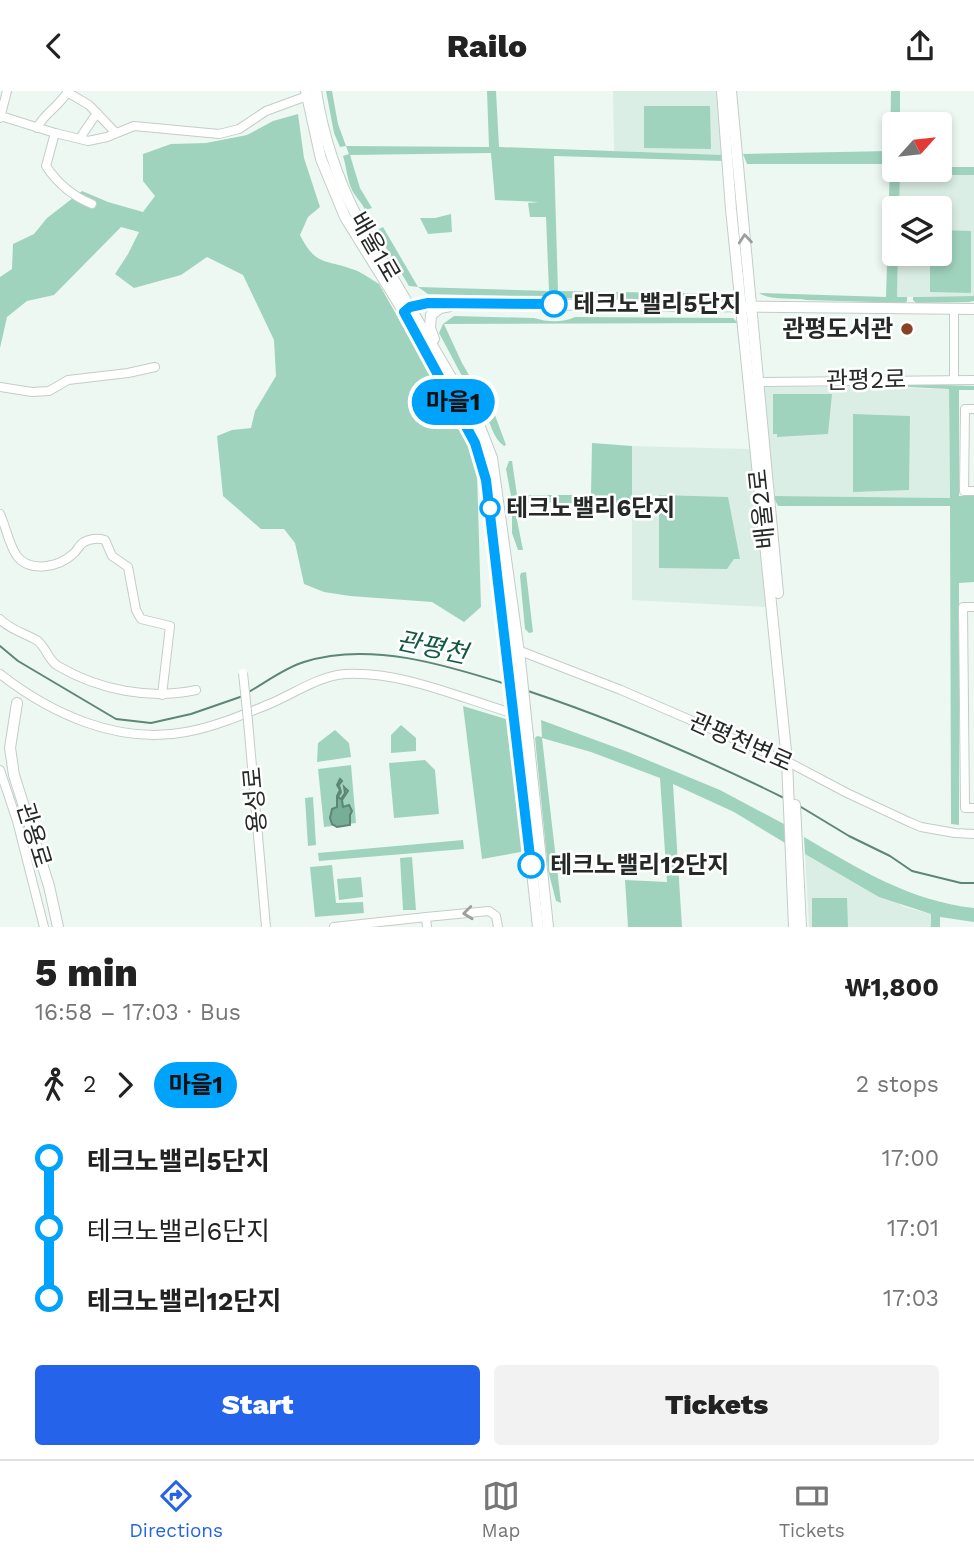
<!DOCTYPE html>
<meta charset="utf-8">
<style>
body{margin:0;font-family:"Work Sans","Noto Sans KR",sans-serif;background:#f2f2f2;color:#222;height:100vh;display:flex;flex-direction:column;font-size:26px;white-space:nowrap}
*{box-sizing:border-box;margin:0}
p{font-size:23px;color:#767676}
.icon{flex:none;width:38px;height:38px;fill:none;stroke:currentColor;stroke-width:2;stroke-linecap:round;stroke-linejoin:round}
.map{position:relative;height:836px;overflow:hidden}
.sheet{display:flex;flex-direction:column;background:#fff;flex:1}
.sheet>*{flex:none}
.badge{padding:0 14px;border-radius:23px;font-size:24px;line-height:46px}
.needle{width:46px;rotate:63deg}
.fabs{position:absolute;left:882px;top:21px;display:grid;gap:14px}
.fabs a{display:grid;place-items:center;width:70px;height:70px;border-radius:7px;background:#fff;box-shadow:0 4px 10px #0003;font-size:35px}
.map>.badge{position:absolute;translate:-50% -50%;box-shadow:0 0 0 4px #fff}
.legs{display:flex;align-items:center;gap:10px;height:77px;padding:0 35px;font-size:23px}
.legs p{margin-inline-start:auto}
.head{display:flex;align-items:center;justify-content:space-between;height:119px;padding:0 35px}
h1{font-size:38px;font-weight:800;line-height:52px}
.cta{display:flex;gap:14px;margin-top:auto;padding:14px 35px}
.cta a{flex:1;height:80px;border-radius:7px;background:#2563eb;color:#fff;font-size:28px;font-weight:800;line-height:80px;text-align:center}
.cta a+a{background:#f2f2f2;color:#222}
ul{padding:0 35px;list-style:none}
li{display:flex;align-items:center;gap:24px;height:70px;font-size:26px}
li i{display:grid;place-items:center;width:10px;height:100%;margin:0 9px;background:currentColor}
li i::after{content:'';width:18px;height:18px;margin:-9px;border:5px solid;border-radius:50%;background:#fff}
li p{margin-inline-start:auto}
li:first-child i{background:linear-gradient(#0000 50%,currentColor 0)}
li:last-child i{background:linear-gradient(currentColor 50%,#0000 0)}
header{display:flex;justify-content:space-between;align-items:center;height:91px;padding:0 35px;background:#fff;font-size:32px;font-weight:800}
.menu{display:flex;justify-content:space-around;align-items:center;height:98px;border-top:2px solid #e0e0e0;background:#fff;font-size:19px;color:#767676}
.menu a{display:grid;justify-items:center;gap:4px}
.menu .on{color:#2563eb}
.map>svg:first-child{display:block}
</style>
<header><svg class="icon" aria-label="back" viewBox="0 0 24 24"><path d="M15 5l-7 7 7 7"/></svg>Railo<svg class="icon" aria-label="share" viewBox="0 0 24 24"><path d="M12 15V3M7 8l5-5 5 5M5 13v7h14v-7"/></svg></header>
<div class="map">
<svg width="974" height="836" viewBox="0 0 974 836">
<rect width="100%" height="100%" fill="#eef8f3"/>
<g fill="#dbeee5">
<path d="M613 0H717L724 64 614 60Z"/>
<path d="M900 84H974V205L897 206 898 163H940V117H899Z"/>
<path d="M767 295 949 298 950 407 773 405 763 299Z"/>
<path d="M632 355 750 358 766 516 632 509Z"/>
<path d="M805 763 905 816 931 823V836H809Z"/>
</g>
<g fill="#a0d3bd" fill-rule="evenodd">
<path d="M326 0H332L338 33 346 55 489 56 487 0H496L499 56 724 64V70L554 65 558 200 735 203 729 209 558 207 557 201H549V206L428 203 418 196 409 195 378 143 379 138 383 136 418 196 549 200 546 126H530L528 112 539 111 495 109 491 62 350 64 360 97 372 117 365 119C362 112 359 110 355 104 347 93 347 77 343 65L349 63 346 55 340 56 334 42Z"/>
<path d="M891 0H900V29H941L942 76H974V84H900L899 117H894V163H898L897 206H907V210L905 212 807 209C793 206 771 210 759 202L886 206 890 73H747L743 63 890 60ZM940 33V79H894V33Z"/>
<path d="M644 15H710L711 58 644 57Z"/>
<path d="M298 23 304 67 320 116 308 126 300 144C316 176 326 168 355 179 363 182 372 189 379 193L466 347 477 381 481 516 464 531 432 511 350 505 324 501 304 493 295 452 284 438H261L223 405 217 345 232 339 251 337 255 320 276 285 274 249 243 184 207 166 181 184 134 197 115 183 128 163 139 141 121 136 54 204 27 210 7 226 0 257V186L12 178 13 153 34 143 47 127 82 100 108 111 143 121 155 105 143 90V63L171 53 206 52 247 44 273 30Z"/>
<path d="M451 123 452 141 428 143 420 127H435Z"/>
<path d="M940 139 971 140V202L930 201V163H940Z"/>
<path d="M974 205V210L969 211 916 212 913 209V206Z"/>
<path d="M454 225 534 227C547 231 562 232 575 226L733 227 738 232 444 233 462 272 484 310 492 316 506 354 504 355C492 346 492 334 485 323 467 297 454 269 439 242L443 233Z"/>
<path d="M909 293 974 295V299H959V405H974V491L959 492V734L951 733 950 415H778L773 405 950 407 949 298 908 296Z"/>
<path d="M773 303H832L828 343 777 346V343H773Z"/>
<path d="M853 323 910 325 909 399 853 401Z"/>
<path d="M592 352 632 355V414L519 411 517 429 523 459H518L512 442V412L518 411 517 404 511 405 506 378 509 370H512L517 404H591Z"/>
<path d="M659 404 728 406 740 468H734L727 478 659 477Z"/>
<path d="M526 481 533 541 529 542 525 538 520 485 521 482Z"/>
<path d="M463 615 509 629 524 742 521 761 482 768Z"/>
<path d="M541 629 628 661 720 699 784 733 785 752 734 721 673 693 682 836H628L625 789 667 791 660 687 591 661 542 647 561 812 556 810 548 779 535 647 537 645 542 646Z"/>
<path d="M401 634 416 647V660L391 662V644Z"/>
<path d="M335 639 349 652 351 666 317 671 318 652Z"/>
<path d="M425 669 435 679 439 723 394 727 389 672Z"/>
<path d="M351 674 356 732 324 736 318 678Z"/>
<path d="M313 706 316 754 308 755 305 707Z"/>
<path d="M804 746C859 778 910 810 974 817V831L940 826V836H931V823L879 806 805 763Z"/>
<path d="M463 749 464 758 319 770 318 762Z"/>
<path d="M412 766 416 819H403L400 767Z"/>
<path d="M332 774 336 812 363 811 364 822 315 826 310 776Z"/>
<path d="M361 786 363 806 339 809 337 788Z"/>
<path d="M812 807H847L848 836H812Z"/>
</g>
<path fill="#77ae97" stroke="#5e8675" stroke-width="2" d="M340 688 342 690 339 694 341 701 338 706 341 708 345 702 344 696 348 700 342 709 343 716 349 714 352 720 350 724V734L337 736 332 733 330 727 332 718 337 716V705L340 699 337 694Z"/>
<g fill="none" stroke-linecap="round" stroke-linejoin="round">
<g stroke="#5e8675" stroke-width="2">
<path d="M0 555 18 570 116 628 151 632 191 623 243 605"/>
<path d="M528 600C615 629 701 666 784 707"/>
<path d="M247 602C265 592 284 577 304 571 369 550 446 574 509 594"/>
<path d="M801 716 849 745 890 765 912 780 961 792H974"/>
</g>
<g stroke="#c3cdc8" stroke-width="10">
<g id="minor">
<path d="M67 1 89 14 116 42"/>
<path d="M1 25 55 42 88 50 107 46 134 35 219 43 239 38 266 20 307 5"/>
<path d="M0 27 7 0"/>
<path d="M37 37C44 22 58 17 68 0"/>
<path d="M55 42 46 75C58 93 72 105 92 113"/>
<path d="M80 47 97 22"/>
<path d="M954 288V218"/>
<path d="M759 291 974 289"/>
<path d="M0 296 32 301 49 300 68 289 128 282 155 276"/>
<path d="M974 318H965L964 400H974"/>
<path d="M0 423C6 436 9 454 17 465 30 482 59 476 73 463 77 460 79 454 84 451 90 448 98 447 105 449L112 465 128 476 136 519 141 528 170 535 162 604"/>
<path d="M974 516H963L965 717H974"/>
<path d="M0 528C10 539 25 542 38 550 46 557 49 570 58 575 99 599 150 609 196 599"/>
<path d="M515 558 621 599 792 673 847 702 909 731 921 736 955 742 974 743"/>
<path d="M0 583C51 623 119 654 186 641 214 636 240 625 267 614 292 604 318 585 345 583 403 580 460 607 515 623"/>
<path d="M248 630 266 836"/>
<path d="M0 679 17 730 44 836"/>
<path d="M426 826 489 820 496 825 498 836"/>
<path d="M334 836 426 826 427 836"/>
</g>
</g>
<g stroke="#c3cdc8" stroke-width="12">
<g id="major">
<path d="M306 0 321 68 345 126 404 221 448 301 475 352 487 389 509 566 538 836"/>
<path d="M316 0C323 45 336 85 357 126L480 336 492 367 520 569 548 836"/>
<path d="M722 0 731 118 787 670 794 836"/>
<path d="M731 0 778 502"/>
<path d="M405 220 410 217 428 212 974 218"/>
<path d="M434 248 430 237 431 224 440 217 450 215"/>
<path d="M17 612 10 657 14 684 49 795 58 836"/>
<path d="M795 714 801 836"/>
</g>
</g>
<use href="#minor" stroke="#fff" stroke-width="8"/>
<use href="#major" stroke="#fff" stroke-width="10"/>
<g stroke="#c3cdc8" stroke-width="10" stroke-linecap="butt">
<path id="minor-bridge" d="M243 582 248 630"/>
</g>
<use href="#minor-bridge" stroke="#fff" stroke-width="8"/>
</g>
<defs><path id="oneway-chevron" d="M-2-3.5L2.5 0L-2 3.5" fill="none" stroke-width="1.6" stroke-linecap="round" stroke-linejoin="round" transform="scale(1.75)"/></defs>
<g stroke="#9d9f9e">
<use href="#oneway-chevron" transform="translate(745 148) rotate(-95)"/>
<use href="#oneway-chevron" transform="translate(468 822) rotate(174)"/>
</g>
<g fill="none" stroke-linecap="round" stroke-linejoin="round">
<g stroke="#fff" stroke-width="16">
<path id="line-1" d="M531 774 486 389 475 352 404 221 410 216 428 212 554 213"/>
</g>
<use href="#line-1" stroke="#00a3fb" stroke-width="10"/>
</g>
<g fill="#fff" stroke="#00a3fb" stroke-width="3.5">
<circle cx="554" cy="213" r="12"/>
<circle cx="490" cy="417" r="9"/>
<circle cx="531" cy="774" r="12"/>
</g>
<circle fill="#8a4124" stroke="#fff" stroke-width="2.5" cx="907" cy="238" r="7"/>
<g text-anchor="middle" dominant-baseline="central" stroke-width="5" stroke-linejoin="round" paint-order="stroke">
<g font-size="24" fill="#252927" stroke="#fff">
<text transform="translate(375 156) rotate(60)">배울1로</text>
<text transform="translate(866 289) rotate(-1)">관평2로</text>
<text transform="translate(762 418) rotate(-96)">배울2로</text>
<text transform="translate(741 651) rotate(24)">관평천변로</text>
<text transform="translate(255 709) rotate(-95)">용성로</text>
<text transform="translate(34 744) rotate(73)">관용로</text>
</g>
<g font-size="24" font-weight="bold" fill="#252927" stroke="#fff" text-anchor="start">
<text x="573" y="213">테크노밸리5단지</text>
<text x="506" y="417">테크노밸리6단지</text>
<text x="550" y="774">테크노밸리12단지</text>
</g>
<g font-size="24" font-weight="bold" fill="#252927" stroke="#fff" text-anchor="end">
<text x="893" y="238">관평도서관</text>
</g>
<g font-size="26" font-style="italic" fill="#135a43" stroke="#fff">
<text transform="translate(432 556) rotate(12)">관평천</text>
</g>
</g>
</svg>
<div class="fabs">
<a><svg class="needle" viewBox="-14 -14 28 28"><path d="M0-13l5 13h-10z" fill="#e53935"/><path d="M0 13l5-13h-10z" fill="#767676"/></svg></a>
<a><svg class="icon" aria-label="layers" viewBox="0 0 24 24"><path d="M12 4l9 5-9 5-9-5zM3 14l9 5 9-5"/></svg></a>
</div>
<b class="badge" style="left:453px;top:311px;background:#00a3fb;color:#111">마을1</b>
</div>
<section class="sheet">
<div class="head"><div><h1>5 min</h1><p>16:58 – 17:03 · Bus</p></div><b>₩1,800</b></div>
<div class="legs"><svg class="icon" aria-label="walk" viewBox="0 0 24 24"><circle cx="13" cy="4" r="2"/><path d="M13 8l-2 6 4 7M11 14l-3 7M7 12l3-4h3l4 4"/></svg>2<svg class="icon" aria-label="forward" viewBox="0 0 24 24"><path d="M9 5l7 7-7 7"/></svg><b class="badge" style="background:#00a3fb;color:#111">마을1</b><p>2 stops</p></div>
<ul>
<li><i style="color:#00a3fb"></i><b>테크노밸리5단지</b><p>17:00</p></li>
<li><i style="color:#00a3fb"></i><span>테크노밸리6단지</span><p>17:01</p></li>
<li><i style="color:#00a3fb"></i><b>테크노밸리12단지</b><p>17:03</p></li>
</ul>
<div class="cta"><a>Start</a><a>Tickets</a></div>
</section>
<nav class="menu">
<a class="on"><svg class="icon" aria-label="directions" viewBox="0 0 24 24"><path d="M12 3l9 9-9 9-9-9zM9 14v-3h6M13 9l2 2-2 2"/></svg>Directions</a>
<a><svg class="icon" aria-label="map" viewBox="0 0 24 24"><path d="M3 6l6-2 6 2 6-2v14l-6 2-6-2-6 2zM9 4v14M15 6v14"/></svg>Map</a>
<a><svg class="icon" aria-label="tickets" viewBox="0 0 24 24"><path d="M3 7h18v10H3zM15 7v10"/></svg>Tickets</a>
</nav>
